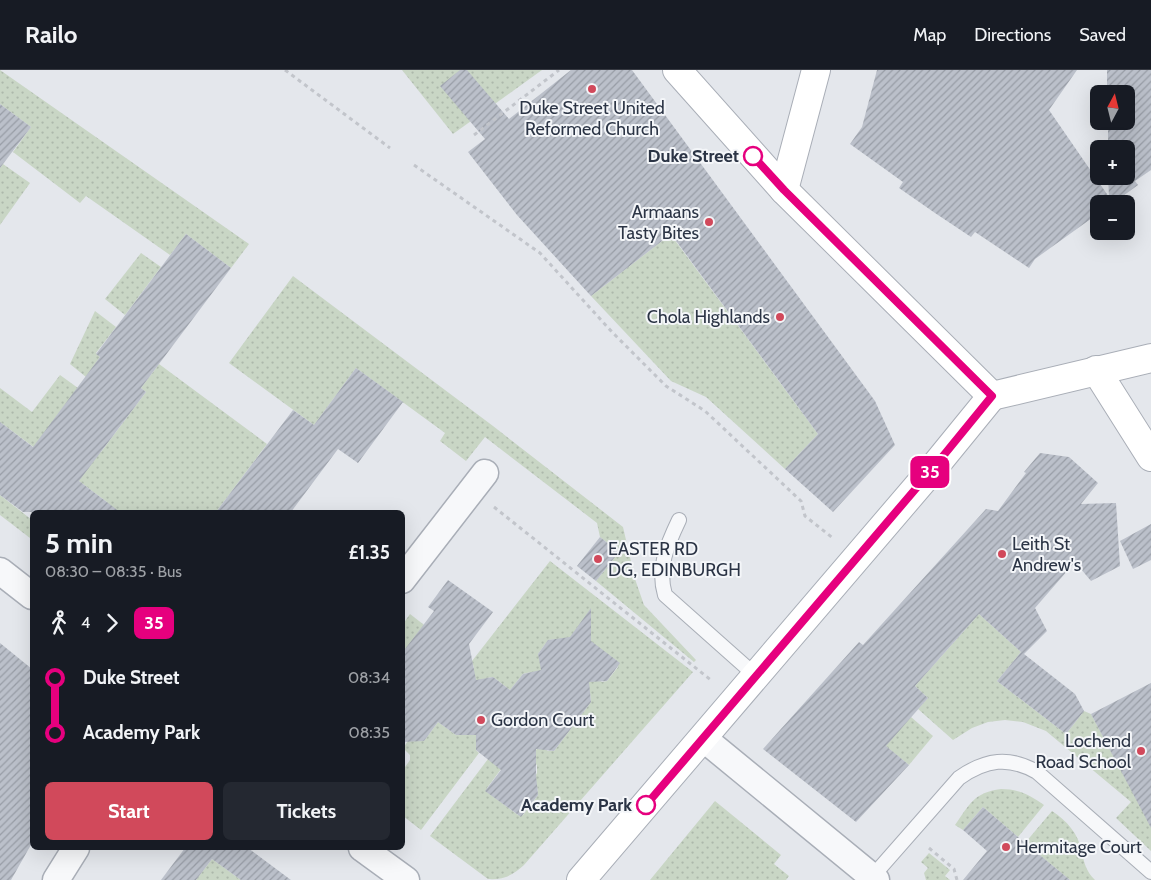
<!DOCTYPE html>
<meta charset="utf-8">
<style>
body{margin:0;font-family:Cabin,sans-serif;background:#242831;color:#f1f3f6;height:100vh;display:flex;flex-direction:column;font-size:19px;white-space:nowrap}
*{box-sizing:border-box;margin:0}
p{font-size:16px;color:#9ea1a6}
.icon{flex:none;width:28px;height:28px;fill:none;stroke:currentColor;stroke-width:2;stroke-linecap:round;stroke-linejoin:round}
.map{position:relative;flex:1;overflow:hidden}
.panel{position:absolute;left:30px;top:440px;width:375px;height:340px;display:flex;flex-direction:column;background:#171b24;border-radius:8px;box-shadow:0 5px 20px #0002}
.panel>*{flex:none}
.badge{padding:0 10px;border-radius:8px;font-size:18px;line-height:32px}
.needle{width:32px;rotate:7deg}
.controls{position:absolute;left:1090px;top:15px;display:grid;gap:10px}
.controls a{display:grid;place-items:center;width:45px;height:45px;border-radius:8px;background:#171b24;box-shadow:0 5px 20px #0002;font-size:25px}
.map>.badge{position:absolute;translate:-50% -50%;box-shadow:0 0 0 2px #fff}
.legs{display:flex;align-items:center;gap:8px;height:55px;padding:0 15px;font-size:16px}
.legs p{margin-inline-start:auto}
.overview{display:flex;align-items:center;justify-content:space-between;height:85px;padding:0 15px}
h1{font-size:28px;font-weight:700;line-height:38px}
.cta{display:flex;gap:10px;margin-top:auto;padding:10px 15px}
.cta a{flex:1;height:58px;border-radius:8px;background:#d1495b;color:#fff;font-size:20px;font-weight:700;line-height:58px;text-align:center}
.cta a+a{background:#242831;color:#f1f3f6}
ul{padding:0 15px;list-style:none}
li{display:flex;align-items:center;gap:18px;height:55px;font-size:19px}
li i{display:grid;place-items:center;width:8px;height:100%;margin:0 6px;background:currentColor}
li i::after{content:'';width:12px;height:12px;margin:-6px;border:4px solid;border-radius:50%;background:#171b24}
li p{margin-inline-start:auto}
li:first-child i{background:linear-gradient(#0000 50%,currentColor 0)}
li:last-child i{background:linear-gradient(currentColor 50%,#0000 0)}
header{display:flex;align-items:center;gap:30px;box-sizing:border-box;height:70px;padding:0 25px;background:#171b24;border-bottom:1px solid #363941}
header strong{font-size:24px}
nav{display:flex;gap:28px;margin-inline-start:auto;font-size:18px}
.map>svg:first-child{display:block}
</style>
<header>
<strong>Railo</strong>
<nav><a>Map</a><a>Directions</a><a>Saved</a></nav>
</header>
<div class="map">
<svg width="1151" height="810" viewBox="0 0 1151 810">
<defs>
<pattern id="grass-dots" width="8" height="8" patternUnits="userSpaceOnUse" patternTransform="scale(1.25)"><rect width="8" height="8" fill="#c9d6c5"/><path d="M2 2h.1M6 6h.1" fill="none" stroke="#adb8ab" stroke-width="1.8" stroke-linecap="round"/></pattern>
<pattern id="building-hatch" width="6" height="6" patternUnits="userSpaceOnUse" patternTransform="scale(1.25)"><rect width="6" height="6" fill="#bbc0ca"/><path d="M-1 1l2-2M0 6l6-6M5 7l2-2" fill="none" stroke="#989da6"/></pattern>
</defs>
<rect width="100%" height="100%" fill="#e4e7ec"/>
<g fill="url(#grass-dots)">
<path d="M0 0 249 174 231 198 186 164 170 185 86 126 80 133 13 82 31 57 0 34Z"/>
<path d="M402 0H542L453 64Z"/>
<path d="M3 94 30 113 0 155V98Z"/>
<path d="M646 131 818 364 785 399 706 327 671 311 591 226 662 171 638 140Z"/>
<path d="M141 183 161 197 125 245 105 229Z"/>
<path d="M293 206 493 356 623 457 635 509 644 535 696 590 694 592 596 511 619 482 600 467 597 453 485 367 466 391 440 371 445 363 356 298 314 355 229 293Z"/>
<path d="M95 241 116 257 96 283 100 287 86 307 70 294Z"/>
<path d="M159 294 267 374 216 442H100L107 432 0 352V318L32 342 60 305 78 318 55 348 101 382 146 322 141 318Z"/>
<path d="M0 425 32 450V465L30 468 0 445Z"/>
<path d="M550 491 693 602 524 795C513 805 504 810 488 809L430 766 488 689 504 695 487 718V722L518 745H523L538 725 537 715 532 711 537 703V695L529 689 540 675 548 681H554L591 632 590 622 584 618 594 605 602 612 607 611 618 597 616 590 584 574 591 566V560L583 554 564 574 557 569 548 570 538 584 540 590 548 596 539 608 531 602 523 604 510 620 493 607 486 608 480 615 468 606 474 598 472 591Z"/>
<path d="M410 544 428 558 403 593V554Z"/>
<path d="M979 544 1021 582 997 611 1066 664 1084 641 1091 644 1151 756V781L1116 748 1131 732 1046 661 1023 652 1005 650 988 652 972 658 953 670 918 639 928 628 915 616Z"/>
<path d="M911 647 933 666 909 695 872 665Z"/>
<path d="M438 652 456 665H461L467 656 483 668 476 677V680L479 683 421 760 403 746V700L410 690V685L403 678 411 667 417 671H424Z"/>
<path d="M1001 719C1019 719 1030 725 1044 735L1018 767 983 737 963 760 955 755C970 734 973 723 1001 719Z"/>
<path d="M715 731 781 785 774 794 789 806 786 810H650Z"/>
<path d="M1052 741C1067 751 1078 763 1082 782 1084 793 1086 801 1095 810H1070L1025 773Z"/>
<path d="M929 783 950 800 945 806 950 810H926L924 803 928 798 921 792Z"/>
<path d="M212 789 241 810H196Z"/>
</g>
<g fill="url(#building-hatch)">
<path d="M460 0H467L509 49 571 0H632L875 331 895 375 833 442 785 399 818 364 671 164 591 226 517 145 468 82 485 69 440 16Z"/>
<path d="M877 0H1077L1049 40 1109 127 1108 106H1126V79H1108V51H1126V24H1107V0H1151V100L1135 111 1138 115 1112 134H1099V143L1035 189 1029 198 975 162 971 167 935 143 899 118 903 112 850 74 862 57Z"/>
<path d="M0 34 31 57 0 98Z"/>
<path d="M186 164 231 198 141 318 146 322 79 411 120 442H23L0 425V352L33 377 100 287 96 284Z"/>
<path d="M356 298 403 332 358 393 338 379 291 442H216L293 340 314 355Z"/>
<path d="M1040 383 1069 387 1098 413 1081 434 1116 433 1120 496 1091 511 1075 492 1035 538 1047 561 1024 584 1075 624 1084 641 1066 664 997 611 1021 582 979 544 915 616 928 628 886 676 909 695 856 752 763 679 859 572 863 575 986 439 998 441 1026 403 1024 402Z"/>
<path d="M1151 454V490L1133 499 1120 471Z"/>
<path d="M600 467 619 482 596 511 577 496Z"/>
<path d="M448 510 493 542 469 574 476 610 493 607 510 620 523 604 541 600 538 584 548 570 570 567 591 538V571L620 593 607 611 589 612 591 632 554 681 536 679V705L538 725 521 747 485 721 501 700 476 680V665H456L438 652 424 671 402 672V583L434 541 428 537Z"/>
<path d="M0 573 32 599V773L11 810H0Z"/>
<path d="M1151 613V758L1091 644Z"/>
<path d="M983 737 1018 767 1070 810H963L987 781 963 760Z"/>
<path d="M185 778H248L291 810H241L212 789 196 810H161Z"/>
</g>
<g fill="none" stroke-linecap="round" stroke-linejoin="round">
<g stroke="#a9aeb7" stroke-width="16">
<g id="lane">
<path d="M679 450C667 475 657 498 665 525L755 605"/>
<path d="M872 807 959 708C986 689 1009 686 1037 702L1151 802"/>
</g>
</g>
<g stroke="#a9aeb7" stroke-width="29">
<g id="street">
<path d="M0 501 32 526"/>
<path d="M402 510 485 403"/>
<path d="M703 668 876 810"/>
<path d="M362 778 406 810"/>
<path d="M56 810 76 778"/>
</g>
</g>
<g stroke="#a9aeb7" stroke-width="30">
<g id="secondary">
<path d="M677 0 784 120 992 326"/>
<path d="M784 120 816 0"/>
<path d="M1096 300 1151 387"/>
<path d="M992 326 1151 288"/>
<path d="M581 810 930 402 992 326"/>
</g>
</g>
<g stroke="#c2c5cb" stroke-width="3" stroke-dasharray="4 4" stroke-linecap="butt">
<path d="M285 0 390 78"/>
<path d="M474 65 559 0"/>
<path d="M414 95 540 183 612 262 666 316 705 341 801 431 805 446 834 469"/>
<path d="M494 437 712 611"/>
<path d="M929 778 954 799 957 810"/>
</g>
<use href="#lane" stroke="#f7f8fa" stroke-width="14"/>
<use href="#street" stroke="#f7f8fa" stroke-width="26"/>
<use href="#secondary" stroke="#fff" stroke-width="28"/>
</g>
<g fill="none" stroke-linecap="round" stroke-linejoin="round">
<g stroke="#fff" stroke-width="11">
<path id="line-1" d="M646 735 930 402 992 326 784 120 753 86"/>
</g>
<use href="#line-1" stroke="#e6007e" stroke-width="8"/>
</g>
<g fill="#d1495b" stroke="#f4f6f9" stroke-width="2">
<circle cx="592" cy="19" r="5"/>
<circle cx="709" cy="152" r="5"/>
<circle cx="780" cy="247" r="5"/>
<circle cx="1002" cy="484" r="5"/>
<circle cx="598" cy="489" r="5"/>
<circle cx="481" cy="650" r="5"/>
<circle cx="1141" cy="681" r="5"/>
<circle cx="1006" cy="777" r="5"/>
</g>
<g fill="#fff" stroke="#e6007e" stroke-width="2.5">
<circle cx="753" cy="86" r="9"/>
<circle cx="646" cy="735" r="9"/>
</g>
<g text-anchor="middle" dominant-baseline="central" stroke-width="4" stroke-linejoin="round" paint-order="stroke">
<g font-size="18" fill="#2b3445" stroke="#f4f6f9" text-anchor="start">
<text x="592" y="38" text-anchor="middle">Duke Street United<tspan x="592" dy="21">Reformed Church</tspan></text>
<text x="699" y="142" text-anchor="end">Armaans<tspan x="699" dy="21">Tasty Bites</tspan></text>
<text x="770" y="247" text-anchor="end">Chola Highlands</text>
<text x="1012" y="474">Leith St<tspan x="1012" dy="21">Andrew's</tspan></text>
<text x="608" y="479">EASTER RD<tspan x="608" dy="21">DG, EDINBURGH</tspan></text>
<text x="491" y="650">Gordon Court</text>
<text x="1131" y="671" text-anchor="end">Lochend<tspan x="1131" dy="21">Road School</tspan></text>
<text x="1016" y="777">Hermitage Court</text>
</g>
<g font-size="18" font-weight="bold" fill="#2b3445" stroke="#f4f6f9" text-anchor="end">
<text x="739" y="86">Duke Street</text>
<text x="632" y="735">Academy Park</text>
</g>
</g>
</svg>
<div class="controls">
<a><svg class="needle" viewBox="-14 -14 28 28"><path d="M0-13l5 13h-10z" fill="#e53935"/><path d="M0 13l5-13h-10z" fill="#9ea1a6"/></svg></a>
<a>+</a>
<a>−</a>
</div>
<b class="badge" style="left:930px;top:402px;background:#e6007e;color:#fff">35</b>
<section class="panel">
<div class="overview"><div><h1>5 min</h1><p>08:30 – 08:35 · Bus</p></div><b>£1.35</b></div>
<div class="legs"><svg class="icon" aria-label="walk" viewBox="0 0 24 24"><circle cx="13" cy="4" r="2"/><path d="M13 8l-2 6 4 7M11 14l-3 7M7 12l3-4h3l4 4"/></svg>4<svg class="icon" aria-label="forward" viewBox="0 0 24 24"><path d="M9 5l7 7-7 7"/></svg><b class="badge" style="background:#e6007e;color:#fff">35</b></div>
<ul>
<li><i style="color:#e6007e"></i><b>Duke Street</b><p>08:34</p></li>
<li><i style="color:#e6007e"></i><b>Academy Park</b><p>08:35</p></li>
</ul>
<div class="cta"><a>Start</a><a>Tickets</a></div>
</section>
</div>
